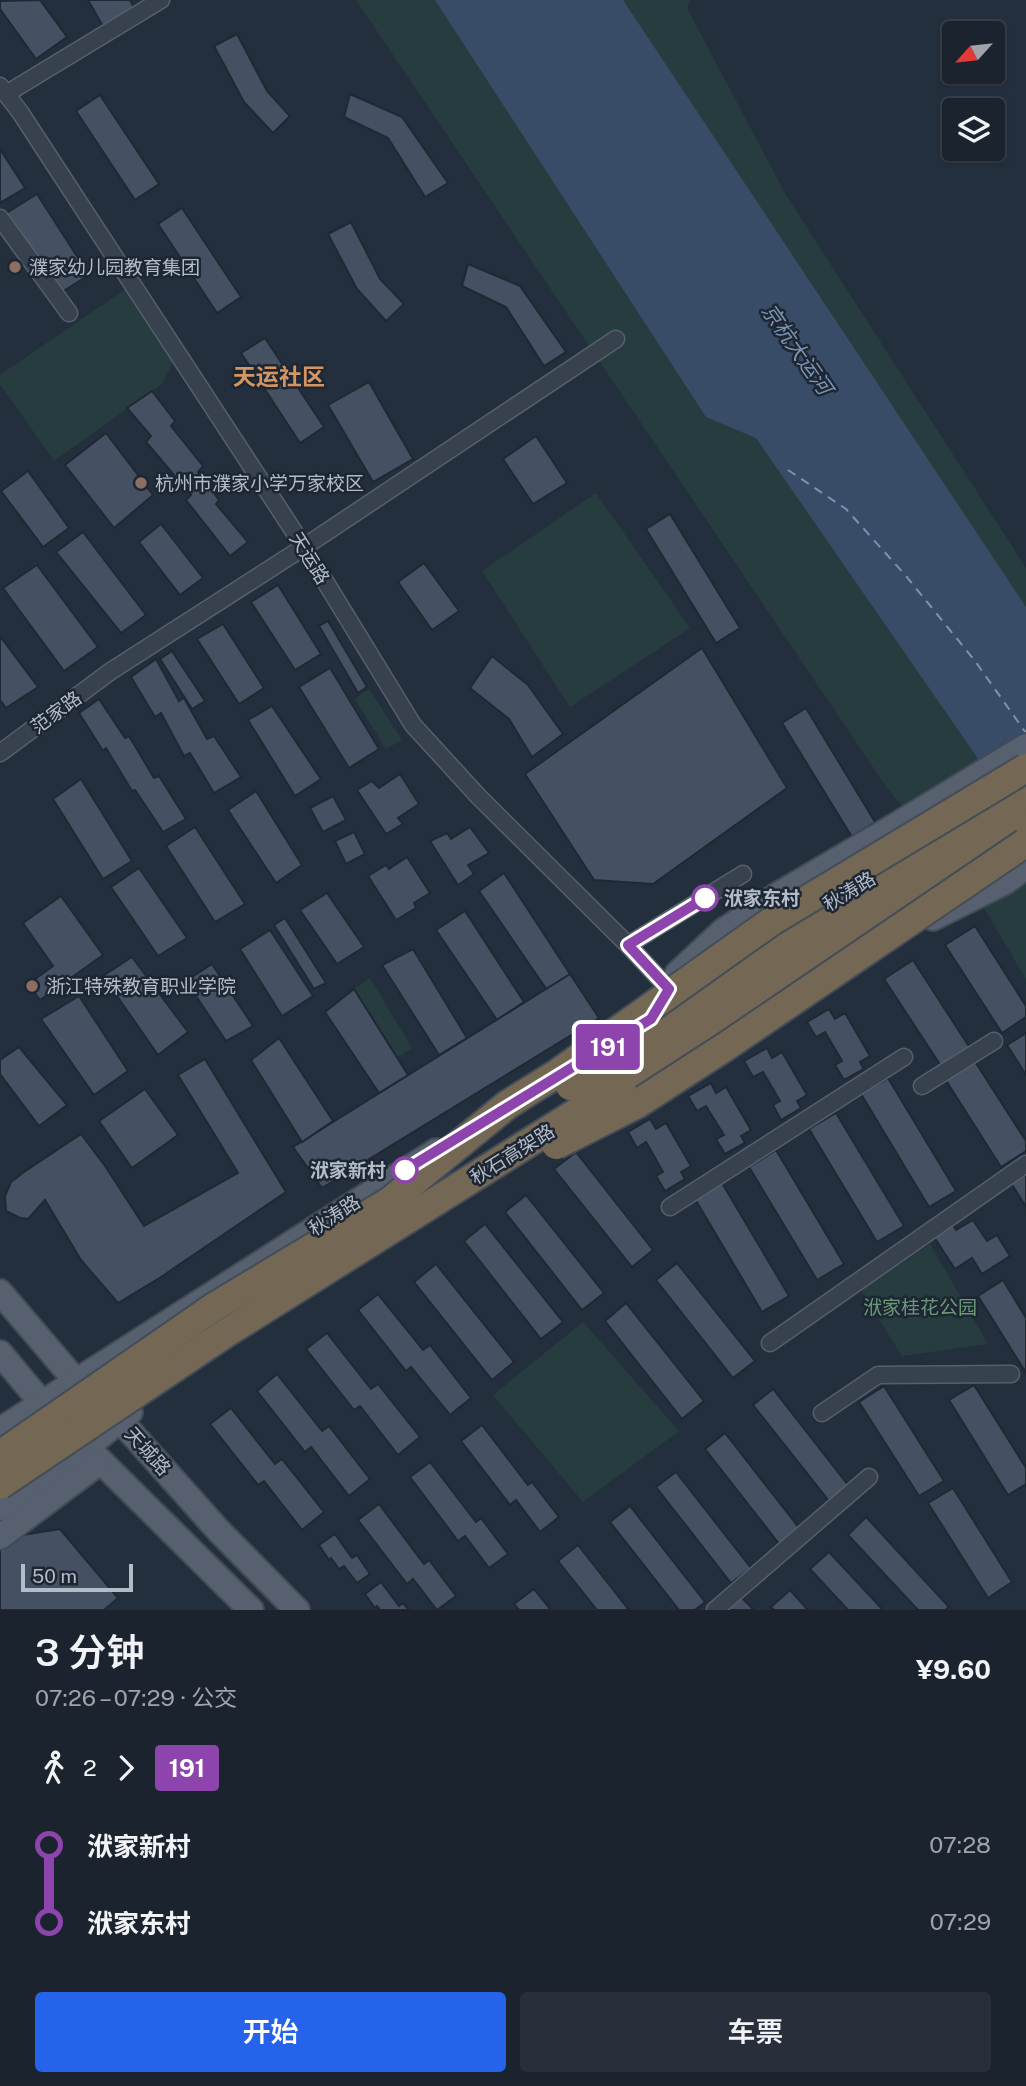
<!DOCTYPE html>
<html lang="zh">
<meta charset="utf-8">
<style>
body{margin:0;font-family:"Public Sans","Noto Sans SC",sans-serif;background:#282f3a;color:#f1f3f6;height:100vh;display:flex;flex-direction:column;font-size:26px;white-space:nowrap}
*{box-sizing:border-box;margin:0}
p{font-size:23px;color:#a0a4aa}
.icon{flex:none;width:38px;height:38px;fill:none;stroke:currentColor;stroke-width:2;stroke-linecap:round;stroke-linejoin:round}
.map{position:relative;height:1610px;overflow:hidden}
.sheet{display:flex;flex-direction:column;background:#1b232e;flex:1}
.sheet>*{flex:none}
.badge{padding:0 14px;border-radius:5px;font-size:24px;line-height:46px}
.needle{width:46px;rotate:243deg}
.tools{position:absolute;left:942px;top:21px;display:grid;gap:14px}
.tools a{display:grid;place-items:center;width:63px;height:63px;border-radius:7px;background:#1b232e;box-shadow:0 2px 5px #0004,0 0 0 2px #39404a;font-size:35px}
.scale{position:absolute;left:21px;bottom:18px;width:112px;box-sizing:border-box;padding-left:7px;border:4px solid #b4bcc9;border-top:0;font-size:19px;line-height:24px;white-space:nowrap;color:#b4bcc9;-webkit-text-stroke:5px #1d2633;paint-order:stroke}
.map>.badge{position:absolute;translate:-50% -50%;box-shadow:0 0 0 4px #fff}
.legs{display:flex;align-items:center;gap:10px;height:77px;padding:0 35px;font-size:23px}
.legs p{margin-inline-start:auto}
.head{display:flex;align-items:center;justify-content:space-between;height:119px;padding:0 35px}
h1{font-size:38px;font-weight:600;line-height:52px}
.primary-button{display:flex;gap:14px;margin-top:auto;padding:14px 35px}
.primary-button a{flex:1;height:80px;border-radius:7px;background:#2563eb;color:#fff;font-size:28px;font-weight:600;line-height:80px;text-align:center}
.primary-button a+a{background:#282f3a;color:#f1f3f6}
ul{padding:0 35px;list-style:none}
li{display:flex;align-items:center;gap:24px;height:77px;font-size:26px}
li i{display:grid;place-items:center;width:10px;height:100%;margin:0 9px;background:currentColor}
li i::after{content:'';width:18px;height:18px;margin:-9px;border:5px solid;border-radius:50%;background:#1b232e}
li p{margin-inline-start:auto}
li:first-child i{background:linear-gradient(#0000 50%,currentColor 0)}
li:last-child i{background:linear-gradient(currentColor 50%,#0000 0)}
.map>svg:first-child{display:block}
</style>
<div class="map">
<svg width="1026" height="1610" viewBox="0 0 1026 1610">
<rect width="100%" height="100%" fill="#242f3e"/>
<g fill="#263c3f">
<path d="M356 0H690L687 8 786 195 1026 568V979L981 903 887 788Z"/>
<path d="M127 288 173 362 162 384 54 461 0 384V375Z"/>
<path d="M596 493 690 628 570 707 482 571Z"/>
<path d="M369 689 402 740 386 749 355 699Z"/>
<path d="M370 978 412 1048 397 1057 354 989Z"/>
<path d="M930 1244 988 1344 902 1356 861 1290Z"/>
<path d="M583 1322 679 1431 583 1502 493 1395Z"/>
</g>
<path fill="#394c67" d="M435 0H623L1026 607V828L756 438 706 417Z"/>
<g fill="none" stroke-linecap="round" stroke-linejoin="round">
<path stroke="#7c92b1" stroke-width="2" stroke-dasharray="9 7" stroke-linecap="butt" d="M788 470 846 509 906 576 975 661 1026 733"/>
</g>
<g fill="#455162" stroke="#1f2835" stroke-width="2">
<path d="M40 0 67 37 36 59 0 9V1Z"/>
<path d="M88 0H130L135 9 104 28Z"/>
<path d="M237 34 267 91 290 116 273 133 244 102 214 46Z"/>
<path d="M350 94 402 117 448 183 425 197 388 138 344 117Z"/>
<path d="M100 95 159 184 135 200 76 111Z"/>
<path d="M0 149 25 188 0 203Z"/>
<path d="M37 194 89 275 57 295 5 214Z"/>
<path d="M182 208 241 297 217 313 158 224Z"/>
<path d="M351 222 380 279 404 304 386 321 357 289 328 234Z"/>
<path d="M468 264 520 286 566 352 544 366 506 307 462 286Z"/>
<path d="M265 338 324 427 300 443 241 353Z"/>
<path d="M369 382 413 459 373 482 328 405Z"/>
<path d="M152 391 175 421 171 426 203 466 198 472 219 500 216 504 248 542 230 556 186 500 191 495 146 442 151 436 127 408Z"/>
<path d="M106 433 153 495 114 528 65 465Z"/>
<path d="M536 436 567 483 533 504 503 459Z"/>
<path d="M28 471 69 528 43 547 1 491Z"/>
<path d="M670 514 740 628 716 643 646 529Z"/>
<path d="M161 524 203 578 180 595 139 542Z"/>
<path d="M83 532 146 615 121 633 56 552Z"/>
<path d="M424 563 459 611 432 630 398 582Z"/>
<path d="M37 565 98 647 64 671 3 588Z"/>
<path d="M278 585 321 654 295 670 251 602Z"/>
<path d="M328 621 367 687 358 693 319 626Z"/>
<path d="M223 624 264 688 239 704 197 639Z"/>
<path d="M0 636 38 687 6 708 0 700Z"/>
<path d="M702 648 787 788 653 884 594 880 525 774Z"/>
<path d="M172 651 205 701 192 709 160 659Z"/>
<path d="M492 656 528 685 563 734 532 757 509 719 470 688Z"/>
<path d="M156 659 179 701 184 698 207 739 214 736 241 777 214 793 190 753 184 756 161 713 155 717 131 677Z"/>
<path d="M330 668 379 749 349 768 299 687Z"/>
<path d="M99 699 125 738 129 736 154 778 159 776 186 819 163 832 135 790 132 791 106 748 103 751 79 713Z"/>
<path d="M272 706 321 779 295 796 248 720Z"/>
<path d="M806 708 875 822 852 837 782 723Z"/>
<path d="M400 774 419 804 398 818 403 824 386 834 357 790 372 781 379 788Z"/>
<path d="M81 779 132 861 103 879 53 799Z"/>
<path d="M256 791 302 865 276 883 228 810Z"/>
<path d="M333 796 346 820 323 832 310 808Z"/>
<path d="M195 827 245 904 215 922 166 846Z"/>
<path d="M470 827 489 853 468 865 474 874 458 885 430 841 447 833 451 839Z"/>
<path d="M354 832 365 854 346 864 335 841Z"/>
<path d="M407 857 430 893 414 903 416 908 396 920 368 876 386 865 389 869Z"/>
<path d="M139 868 187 938 158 956 111 887Z"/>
<path d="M504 873 570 974 547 990 479 891Z"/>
<path d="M327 893 364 947 337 964 300 910Z"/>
<path d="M61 896 103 955 40 1000 28 984 53 966 23 923Z"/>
<path d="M465 911 524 1002 497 1020 436 930Z"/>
<path d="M285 918 326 983 314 989 274 925Z"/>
<path d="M975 926 1026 1006V1017L1002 1033 945 945Z"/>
<path d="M270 930 313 996 282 1016 240 949Z"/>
<path d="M413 949 467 1038 439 1055 382 965Z"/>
<path d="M132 957 188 1032 158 1055 103 976Z"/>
<path d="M913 960 970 1048 941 1066 884 979Z"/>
<path d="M212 964 253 1026 226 1041 186 981Z"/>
<path d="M570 974 599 1018 322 1188 293 1147Z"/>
<path d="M354 989 408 1075 379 1093 325 1012Z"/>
<path d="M79 996 128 1071 94 1095 41 1019Z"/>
<path d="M829 1009 835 1019 845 1013 870 1056 860 1062 864 1069 844 1080 835 1065 842 1061 825 1032 816 1037 807 1022Z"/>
<path d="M1026 1033V1075L1007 1045Z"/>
<path d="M279 1038 333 1121 302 1142 251 1060Z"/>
<path d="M19 1047 67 1105 39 1126 0 1074V1060Z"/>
<path d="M767 1048 772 1058 782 1052 807 1095 797 1101 801 1108 781 1120 773 1105 780 1101 763 1072 753 1077 744 1061Z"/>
<path d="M205 1059 286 1192 161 1277 118 1303 81 1260 45 1200 28 1219 20 1218 6 1211 5 1196 11 1182 24 1172 81 1134 105 1166 144 1226 238 1173 178 1075Z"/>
<path d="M974 1060 1026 1141V1151L1001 1167 945 1079Z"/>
<path d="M888 1078 956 1191 929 1207 861 1094Z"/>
<path d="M711 1083 716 1093 726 1087 751 1130 741 1136 745 1143 725 1154 716 1139 724 1135 706 1106 697 1111 688 1096Z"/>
<path d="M145 1089 178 1135 132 1168 99 1121Z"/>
<path d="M836 1113 904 1226 877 1242 809 1129Z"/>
<path d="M650 1119 656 1129 666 1123 691 1166 681 1172 685 1179 665 1191 656 1176 663 1172 646 1142 637 1148 628 1132Z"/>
<path d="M776 1150 844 1264 817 1280 749 1167Z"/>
<path d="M576 1152 653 1250 632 1267 554 1169Z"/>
<path d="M1026 1173V1207L1011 1183Z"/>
<path d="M722 1183 789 1296 762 1312 695 1199Z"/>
<path d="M526 1195 604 1293 582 1310 505 1212Z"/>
<path d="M973 1220 987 1241 997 1235 1010 1256 982 1274 972 1258 955 1269 934 1237 953 1225 956 1230Z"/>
<path d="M485 1224 563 1322 541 1339 464 1241Z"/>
<path d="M677 1263 755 1361 733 1378 656 1280Z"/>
<path d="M436 1264 514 1362 492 1380 414 1282Z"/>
<path d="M1003 1280 1026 1318V1373L978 1296Z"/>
<path d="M378 1294 423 1350 430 1345 471 1398 450 1415 411 1367 406 1371 358 1310Z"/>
<path d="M626 1303 704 1401 682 1419 605 1321Z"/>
<path d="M327 1333 371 1389 378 1384 420 1437 398 1455 360 1406 354 1410 306 1349Z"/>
<path d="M277 1374 322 1431 329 1426 370 1479 349 1496 311 1447 305 1452 257 1391Z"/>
<path d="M974 1385 1026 1468V1484L1008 1495 949 1400Z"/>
<path d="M884 1386 944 1481 919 1496 859 1402Z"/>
<path d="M773 1389 848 1485 829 1501 753 1405Z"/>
<path d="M231 1408 275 1464 282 1459 324 1512 302 1530 264 1481 258 1485 210 1424Z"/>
<path d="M482 1425 528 1485 532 1482 559 1517 540 1532 516 1500 510 1505 461 1441Z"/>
<path d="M725 1433 800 1529 780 1545 705 1449Z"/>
<path d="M430 1462 476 1522 481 1518 508 1554 489 1568 465 1536 458 1541 410 1477Z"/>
<path d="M676 1472 751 1568 731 1583 656 1487Z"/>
<path d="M953 1488 1012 1582 988 1598 928 1503Z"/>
<path d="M379 1504 424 1564 429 1560 456 1596 437 1610 413 1579 407 1584 358 1520Z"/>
<path d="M630 1506 705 1602 695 1610H679L610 1522Z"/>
<path d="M866 1517 949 1607 945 1610H918L848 1535Z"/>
<path d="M60 1529 118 1598 104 1610H0V1549L16 1536Z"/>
<path d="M335 1534 352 1558 357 1555 370 1574 357 1583 344 1566 339 1569 331 1558 329 1560 319 1545Z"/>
<path d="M578 1545 629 1610H597L558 1561Z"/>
<path d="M829 1552 883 1610H848L810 1569Z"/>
<path d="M381 1582 399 1606 403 1603 409 1610H380L377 1606 375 1608 365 1594Z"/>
<path d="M534 1589 551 1610H519L514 1604Z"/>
<path d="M790 1590 808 1610H774L771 1607Z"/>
<path d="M736 1592 754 1610H715Z"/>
</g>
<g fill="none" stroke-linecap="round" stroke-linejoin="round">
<g stroke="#565f6c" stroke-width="19">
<g id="street">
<path d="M0 86 20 112 304 547 413 725 478 796 628 945 669 989"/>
<path d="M6 94 161 0"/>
<path d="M0 218 69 313"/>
<path d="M0 753 111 671 304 547 616 339"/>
<path d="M628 945 743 874"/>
<path d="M922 1086 994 1041"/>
<path d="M670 1207 904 1057"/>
<path d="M770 1343 1026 1164"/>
<path d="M822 1413 878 1375 1011 1374"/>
<path d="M715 1610 869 1477"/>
</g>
</g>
<g stroke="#414a57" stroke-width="28">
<g id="primary">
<path d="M933 918 1005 882 1026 867"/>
<path d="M670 987 678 973 723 931 779 894 898 824 1026 746"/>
<path d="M0 1292 75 1380 119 1419 218 1530 297 1610"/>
<path d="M0 1353 41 1402 251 1610"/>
<path d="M0 1430 436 1151"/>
<path d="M0 1508 86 1448 130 1412"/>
<path d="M0 1537 100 1462"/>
</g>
</g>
<g stroke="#434c59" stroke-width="32">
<g id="highway">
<path d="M609 1061 874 890 1026 795"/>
<path d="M622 1084 1026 824"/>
</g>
</g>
<use href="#street" stroke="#38414e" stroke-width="16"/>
<use href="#primary" stroke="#56606e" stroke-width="24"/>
<use href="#highway" stroke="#746855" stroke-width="28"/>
<g stroke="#434c59" stroke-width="32" stroke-linecap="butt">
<g id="highway-bridge">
<path d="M570 1086 609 1061"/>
<path d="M556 1145 637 1104 725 1047 1025 843"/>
<path d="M384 1206 507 1105 558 1073 772 921 1026 768"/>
<path d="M0 1455 214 1307 397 1197"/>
<path d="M0 1485 226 1333 622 1084"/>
</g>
</g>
<use href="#highway-bridge" stroke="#746855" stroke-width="28"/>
</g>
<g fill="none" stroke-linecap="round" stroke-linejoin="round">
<g stroke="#fff" stroke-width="16">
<path id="line-1" d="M405 1170 651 1019 669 989 628 945 705 898"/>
</g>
<use href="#line-1" stroke="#8e44ad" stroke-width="10"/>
</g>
<g fill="#8d6e63" stroke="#1d2633" stroke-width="2.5">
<circle cx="15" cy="267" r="7"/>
<circle cx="141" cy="483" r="7"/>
<circle cx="32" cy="986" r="7"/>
</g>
<g fill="#fff" stroke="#8e44ad" stroke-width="3.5">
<circle cx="705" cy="898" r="12"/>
<circle cx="405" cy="1170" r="12"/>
</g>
<g text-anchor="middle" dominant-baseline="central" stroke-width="5" stroke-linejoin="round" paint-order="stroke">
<g font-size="19" fill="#b4bcc9" stroke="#1d2633" text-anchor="start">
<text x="29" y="267">濮家幼儿园教育集团</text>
<text x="155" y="483">杭州市濮家小学万家校区</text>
<text x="46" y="986">浙江特殊教育职业学院</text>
</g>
<g font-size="19" fill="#b4bcc9" stroke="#1d2633">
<text transform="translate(310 558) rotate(58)">天运路</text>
<text transform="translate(56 712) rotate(-36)">范家路</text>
<text transform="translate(849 891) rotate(-31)">秋涛路</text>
<text transform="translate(512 1154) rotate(-32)">秋石高架路</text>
<text transform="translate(334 1215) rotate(-33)">秋涛路</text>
<text transform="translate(148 1451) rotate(48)">天城路</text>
</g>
<g font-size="19" font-weight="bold" fill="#b4bcc9" stroke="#1d2633" text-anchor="start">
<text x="724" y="898">洑家东村</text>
<text x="386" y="1170" text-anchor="end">洑家新村</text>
</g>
<g font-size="19" fill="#6b9a76" stroke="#1d2633">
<text x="920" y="1307">洑家桂花公园</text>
</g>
<g font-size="21" font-style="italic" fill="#7c92b1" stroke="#1d2633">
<text transform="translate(797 349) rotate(55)">京杭大运河</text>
</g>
<g font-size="23" font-weight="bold" fill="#d59563" stroke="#1d2633">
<text x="279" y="376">天运社区</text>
</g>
</g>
</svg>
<div class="tools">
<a><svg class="needle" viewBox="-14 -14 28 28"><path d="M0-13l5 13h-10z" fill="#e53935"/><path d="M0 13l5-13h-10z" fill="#a0a4aa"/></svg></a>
<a><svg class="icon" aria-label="layers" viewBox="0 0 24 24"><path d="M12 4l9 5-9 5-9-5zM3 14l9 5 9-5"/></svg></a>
</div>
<div class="scale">50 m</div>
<b class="badge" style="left:608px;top:1047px;background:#8e44ad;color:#fff">191</b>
</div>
<section class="sheet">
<div class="head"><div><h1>3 分钟</h1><p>07:26 – 07:29 · 公交</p></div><b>¥9.60</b></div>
<div class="legs"><svg class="icon" aria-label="walk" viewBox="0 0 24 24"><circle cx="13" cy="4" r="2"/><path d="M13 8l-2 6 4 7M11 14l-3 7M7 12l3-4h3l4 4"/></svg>2<svg class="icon" aria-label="forward" viewBox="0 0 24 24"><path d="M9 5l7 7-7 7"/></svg><b class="badge" style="background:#8e44ad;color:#fff">191</b></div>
<ul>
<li><i style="color:#8e44ad"></i><b>洑家新村</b><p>07:28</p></li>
<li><i style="color:#8e44ad"></i><b>洑家东村</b><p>07:29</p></li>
</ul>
<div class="primary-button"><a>开始</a><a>车票</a></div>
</section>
